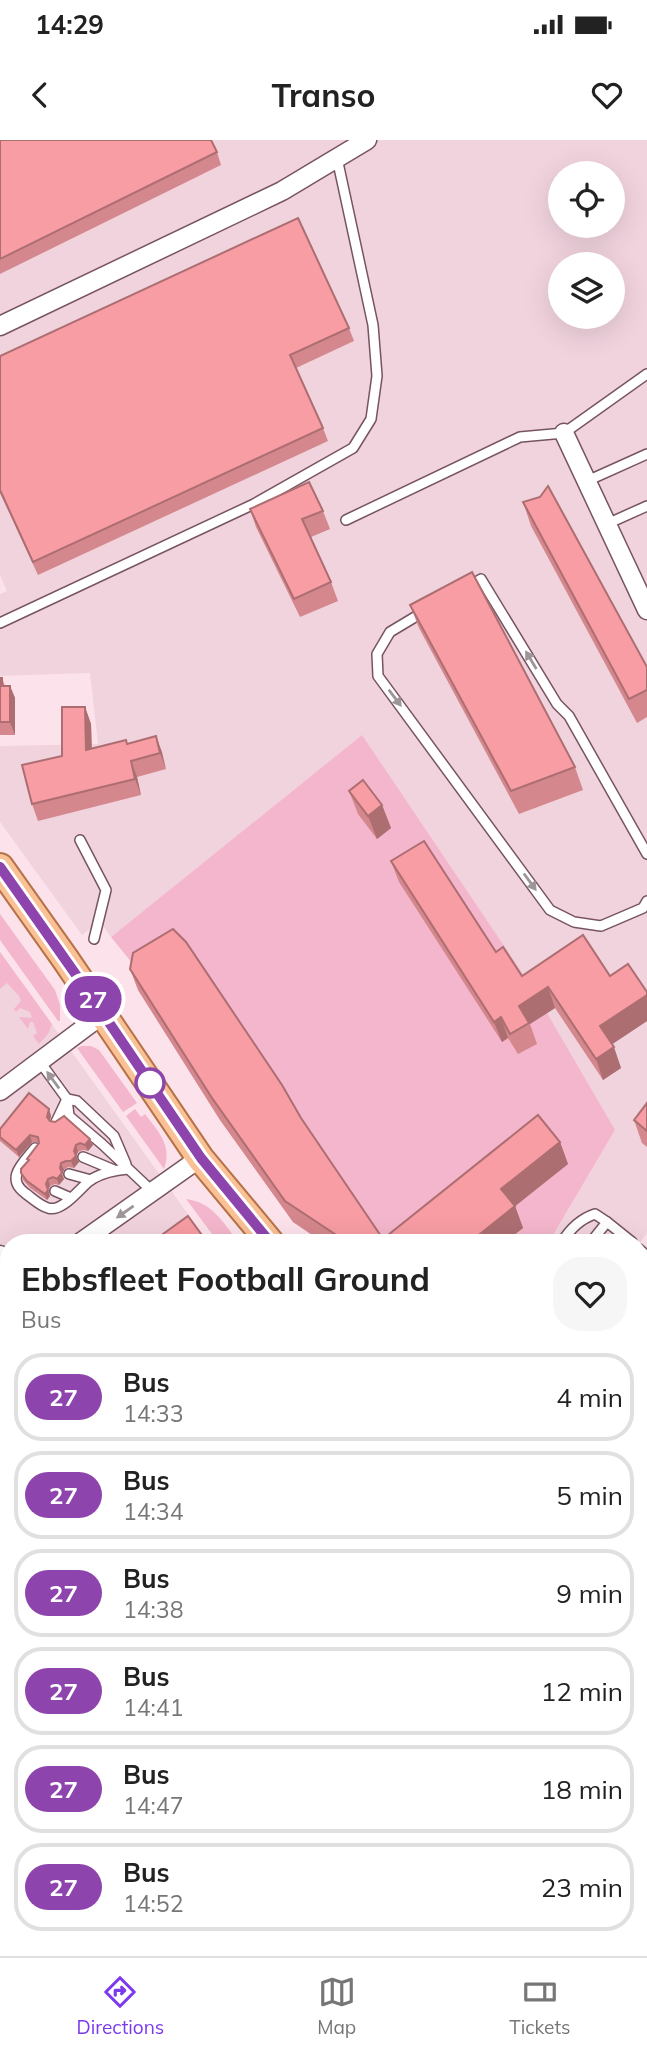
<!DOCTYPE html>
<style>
body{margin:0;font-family:Mulish,sans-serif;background:#f6f6f6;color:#222;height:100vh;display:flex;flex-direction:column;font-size:26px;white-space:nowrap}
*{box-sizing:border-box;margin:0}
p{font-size:23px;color:#767676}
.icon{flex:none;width:38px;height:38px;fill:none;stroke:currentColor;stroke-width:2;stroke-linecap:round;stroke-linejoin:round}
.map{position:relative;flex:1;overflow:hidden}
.sheet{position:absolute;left:0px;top:1094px;width:648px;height:723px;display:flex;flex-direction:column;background:#fff;border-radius:28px 28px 0 0;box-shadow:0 7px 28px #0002}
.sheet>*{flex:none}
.badge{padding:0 14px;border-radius:23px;font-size:24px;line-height:46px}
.controls{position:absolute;left:548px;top:21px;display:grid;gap:14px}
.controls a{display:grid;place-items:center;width:77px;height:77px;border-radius:50%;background:#fff;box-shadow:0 7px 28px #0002;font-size:35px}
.map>.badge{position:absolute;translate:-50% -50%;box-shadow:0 0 0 4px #fff}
.round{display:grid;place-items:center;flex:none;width:74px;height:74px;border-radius:28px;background:#f6f6f6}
.overview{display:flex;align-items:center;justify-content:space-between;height:119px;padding:0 21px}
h1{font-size:33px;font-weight:700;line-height:52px}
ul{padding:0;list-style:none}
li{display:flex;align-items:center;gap:21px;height:88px;margin:0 14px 10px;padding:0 7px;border:4px solid #e0e0e0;border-radius:28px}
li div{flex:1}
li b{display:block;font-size:26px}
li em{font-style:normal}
li .badge{min-width:77px;font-weight:700;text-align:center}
.status{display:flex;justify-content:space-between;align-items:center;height:49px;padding:0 35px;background:#fff;direction:ltr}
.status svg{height:19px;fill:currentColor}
header{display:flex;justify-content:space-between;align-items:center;height:91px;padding:0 21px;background:#fff;font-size:32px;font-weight:700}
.tabs{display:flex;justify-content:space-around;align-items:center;height:98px;border-top:2px solid #e0e0e0;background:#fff;font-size:19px;color:#767676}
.tabs a{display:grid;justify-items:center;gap:4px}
.tabs .on{color:#7c3aed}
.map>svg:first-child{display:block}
</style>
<div class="status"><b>14:29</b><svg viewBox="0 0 49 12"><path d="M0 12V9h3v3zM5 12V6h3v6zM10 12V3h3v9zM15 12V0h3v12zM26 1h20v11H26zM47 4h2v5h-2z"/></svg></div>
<header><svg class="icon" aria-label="back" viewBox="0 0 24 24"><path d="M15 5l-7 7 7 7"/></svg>Transo<svg class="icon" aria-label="heart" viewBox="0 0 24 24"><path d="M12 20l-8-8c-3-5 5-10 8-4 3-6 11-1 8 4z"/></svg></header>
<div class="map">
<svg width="647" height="1816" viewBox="0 0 647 1816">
<rect width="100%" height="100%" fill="#fce3eb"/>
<g fill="#f1d3de" fill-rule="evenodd">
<path d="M0 0H647V1093L639 1104 549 1102 615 990 361 596 111 797 100 782 82 795 0 682V606L98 604 90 533 0 536V454L7 451 0 435ZM560 33H612V86H560ZM560 124H612V177H560Z"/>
<path d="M0 812 208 1102H9V1662L0 1657Z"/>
</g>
<g fill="#f4b6cc">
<path d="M362 595 533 849 615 990 549 1102H301L310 1094 293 1082 220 980 138 850 141 834 111 797Z"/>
<path d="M0 774 55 850 60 865V881H58L0 800Z"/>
<path d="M0 812 52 884 48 894 39 904 33 896 37 893 33 882H30L28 889 19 877 32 878 30 872 20 868 16 872 14 869 21 861 19 856 7 843 0 849Z"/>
<path d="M82 906H91L99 910 137 963 123 972 77 908Z"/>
<path d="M135 969 141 977 145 974C158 991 173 1006 164 1029L126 976Z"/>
<path d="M186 1059C212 1062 223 1082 238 1102H218Z"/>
<path d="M647 1152V1332L639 1329V1163Z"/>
<path d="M639 1427 647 1430V1590L639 1579Z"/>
<path d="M0 1657 9 1662V1722L0 1717Z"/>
<path d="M169 1808H297L287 1816H184Z"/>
<path d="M312 1808H409L417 1816H327Z"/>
</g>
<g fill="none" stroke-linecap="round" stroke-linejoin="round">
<path stroke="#d5bec6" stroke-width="26" stroke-dasharray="26 13" stroke-linecap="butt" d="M35 1816 40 1808"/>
<g stroke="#775461" stroke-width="12">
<g id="lane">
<path d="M587 341 647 314"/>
<path d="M346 380 520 297 564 293 647 234"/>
<path d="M607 384 647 366"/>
<path d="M468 447 481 439 557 564 569 576 647 714"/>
<path d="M425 471 390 492 377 514 378 536 550 770 574 782 601 786 643 768 647 761"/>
<path d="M0 483 254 364 353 308 371 279 377 236 373 185 337 18"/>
<path d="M80 700 106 750 94 799"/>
<path d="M40 922 67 959 69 976 102 1004 153 1052"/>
<path d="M67 959 77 961 114 996 126 1024"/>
<path d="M56 982 66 961"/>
<path d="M35 1008C23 1023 5 1038 25 1053 32 1058 40 1066 48 1068 63 1073 81 1046 92 1039 104 1032 115 1030 128 1029"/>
<path d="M83 1017 114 1030"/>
<path d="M69 1034 91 1040"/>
<path d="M55 1051 71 1058"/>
<path d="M607 1082 632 1102"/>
<path d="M562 1102C570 1089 580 1079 595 1074L607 1082 591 1102"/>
<path d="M639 1109 647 1116"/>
<path d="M0 1193 9 1187"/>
<path d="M0 1305 9 1301"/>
<path d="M0 1471 9 1479"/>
</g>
</g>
<g stroke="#775461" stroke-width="21">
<g id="street">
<path d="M0 186 282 51 367 0"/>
<path d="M564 293 647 470"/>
<path d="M0 951 103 874"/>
<path d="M81 1102 200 1018"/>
<path d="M0 1115 9 1123"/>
<path d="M639 1132 647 1121"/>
<path d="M0 1341 9 1336"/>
<path d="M434 1808 441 1816"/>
<path d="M591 1816 592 1808"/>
</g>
</g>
<g stroke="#775461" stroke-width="28">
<path id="secondary" d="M639 1612 647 1623"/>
</g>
<g stroke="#b57246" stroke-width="30">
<path id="primary" d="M0 727 66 820 200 1018 270 1102"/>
</g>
<use href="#lane" stroke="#fff" stroke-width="9"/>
<use href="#street" stroke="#fff" stroke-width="18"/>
<use href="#secondary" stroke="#fff" stroke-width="24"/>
<use href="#primary" stroke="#fac197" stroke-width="26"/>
<g stroke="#514046" stroke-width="8">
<g id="rail">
<path d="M0 1734 9 1738"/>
<path d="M0 1747 9 1751"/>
<path d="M112 1808 126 1816"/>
<path d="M132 1808 148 1816"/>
</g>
</g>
<use href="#rail" stroke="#fef5f8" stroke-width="5" stroke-dasharray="16" stroke-linecap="butt"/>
</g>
<g fill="#d4878c">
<path d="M0 0 217 12 221 25 0 134Z"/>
<path d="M349 188 354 201 296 228 323 288 328 301 38 435 0 353V216Z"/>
<path d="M523 362 647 527V577L637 583 531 386Z"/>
<path d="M250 369 323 371 330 389 311 397 331 442 338 461 300 477 256 387Z"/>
<path d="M410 465 575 627 583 650 519 674 419 488Z"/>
<path d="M0 538H2L5 546H10L15 558V595H0Z"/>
<path d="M85 567 91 584 92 608 127 604 156 596 166 629 137 637 141 655 38 681 32 664 62 616Z"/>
<path d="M349 651 382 665 391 688 377 699 358 674Z"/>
<path d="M391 721 522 836H610L647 881 612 904 621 928 603 940 555 868 530 884 537 904 518 914 508 898 502 902 399 742Z"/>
<path d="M130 829 301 978 383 1099 560 1002 568 1024 515 1066 523 1088 505 1102H323L293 1082 220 980 138 850Z"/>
<path d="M647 963V1007L642 1003 634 980Z"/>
<path d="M49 969 51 976 50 981 90 999 93 1005 88 1011 83 1010 78 1012 76 1016 79 1022 74 1028 68 1027 64 1030 62 1034 64 1039 59 1045 55 1044 50 1046 48 1050 50 1056 47 1060 30 1048 23 1040 21 1033 28 1021 27 1019 39 1003 32 1002 19 1017 0 1001V989Z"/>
<path d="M9 1206V1262L0 1250V1212Z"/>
<path d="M0 1544 9 1549V1636L0 1631Z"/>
</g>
<g fill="#ad6e72">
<path d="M10 546 15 558V595L10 582Z"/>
<path d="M85 567 91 584 92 626 86 610Z"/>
<path d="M156 596 162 612 166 629 160 613Z"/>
<path d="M131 621 137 637 141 655 135 639Z"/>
<path d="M382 665 391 688 377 699 368 676Z"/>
<path d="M548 847 555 868 530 884 519 866Z"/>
<path d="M647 855V881L608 907 600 886Z"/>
<path d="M501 877 508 898 502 902 494 882Z"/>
<path d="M614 907 621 928 603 940 596 919Z"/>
<path d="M49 969 51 976 49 983 47 977Z"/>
<path d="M30 995 32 1002 19 1017 16 1010Z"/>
<path d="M90 999 93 1005 88 1011 85 1005Z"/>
<path d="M560 1002 568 1024 509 1071 501 1049Z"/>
<path d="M76 1005 78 1012 76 1016 79 1022 74 1028 71 1021Z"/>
<path d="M61 1023 64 1030 62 1034 64 1039 59 1045 57 1039Z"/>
<path d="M48 1039 50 1046 48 1050 50 1056 47 1060 45 1054 46 1044Z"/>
<path d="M515 1066 523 1088 505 1102H470Z"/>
<path d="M568 1808H571L570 1816H567Z"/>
</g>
<g fill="#f79da3" stroke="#ad6e72" stroke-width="2">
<path d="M0 0H211L217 12 0 119Z"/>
<path d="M298 78 349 188 290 215 323 288 33 422 0 350V216Z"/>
<path d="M309 342 323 371 302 379 331 442 294 459 250 369Z"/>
<path d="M548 346 647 527V550L629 559 523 362 540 357Z"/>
<path d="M472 432 575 627 511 651 410 465Z"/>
<path d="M0 538H2V546H10V582H0Z"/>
<path d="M62 567H85L86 610 126 600 127 604 156 596 160 613 131 621 135 639 32 664 22 625 62 616Z"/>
<path d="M363 640 382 665 368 676 349 651Z"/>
<path d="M424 701 496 812 503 807 522 836 583 795 610 836 628 824 647 852V855L600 886 614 907 596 919 548 847 519 866 529 883 510 894 501 877 494 882 391 721Z"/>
<path d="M173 789 186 802 282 945 301 978 383 1099 538 975 560 1002 501 1049 515 1066 470 1102H347L285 1061 212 958 130 829 133 813Z"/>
<path d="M29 953 49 969 47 977 50 981 55 982 64 976 90 999 85 1005 80 1003 76 1005 74 1011 76 1016 71 1021H66L61 1023 60 1028 62 1033 57 1039 53 1037 48 1039 46 1044 48 1050 45 1054 27 1041 21 1033V1029L29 1020 27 1019 39 1003 38 997 30 995 16 1010 0 997V989Z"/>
<path d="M647 963V991L634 980Z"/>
<path d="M188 1076 207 1102H152Z"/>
<path d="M9 1206V1255L0 1243V1212Z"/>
<path d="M0 1544 9 1549V1629L0 1624Z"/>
<path d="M527 1808H568L567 1816H526Z"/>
</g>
<defs><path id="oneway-solid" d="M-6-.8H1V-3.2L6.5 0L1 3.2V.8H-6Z" transform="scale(1.75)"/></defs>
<g fill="#9d9598">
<use href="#oneway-solid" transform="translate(531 520) rotate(-121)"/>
<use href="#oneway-solid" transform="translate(395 558) rotate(53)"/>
<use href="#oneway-solid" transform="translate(530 742) rotate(54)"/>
<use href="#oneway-solid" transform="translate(53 940) rotate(-126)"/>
<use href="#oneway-solid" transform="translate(125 1072) rotate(145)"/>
</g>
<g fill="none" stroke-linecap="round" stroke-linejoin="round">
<g stroke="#fff" stroke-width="16">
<path id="line" d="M0 727 91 856 201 1018 270 1102"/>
</g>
<use href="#line" stroke="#8e44ad" stroke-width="10"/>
</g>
<circle fill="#fff" stroke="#8e44ad" stroke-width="3.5" cx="150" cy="943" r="14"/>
</svg>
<div class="controls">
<a><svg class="icon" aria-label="locate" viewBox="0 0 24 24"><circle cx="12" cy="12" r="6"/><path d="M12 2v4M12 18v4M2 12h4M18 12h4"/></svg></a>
<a><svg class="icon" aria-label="layers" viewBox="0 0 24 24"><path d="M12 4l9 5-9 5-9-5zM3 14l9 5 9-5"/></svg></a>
</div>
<b class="badge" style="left:93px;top:859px;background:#8e44ad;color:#fff">27</b>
<section class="sheet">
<div class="overview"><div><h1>Ebbsfleet Football Ground</h1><p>Bus</p></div><a class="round"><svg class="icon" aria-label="heart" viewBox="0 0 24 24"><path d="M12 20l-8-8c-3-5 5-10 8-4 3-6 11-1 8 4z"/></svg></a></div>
<ul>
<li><span class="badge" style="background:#8e44ad;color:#fff">27</span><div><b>Bus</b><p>14:33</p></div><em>4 min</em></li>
<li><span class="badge" style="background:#8e44ad;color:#fff">27</span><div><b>Bus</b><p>14:34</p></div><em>5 min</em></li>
<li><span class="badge" style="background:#8e44ad;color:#fff">27</span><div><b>Bus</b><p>14:38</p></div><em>9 min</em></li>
<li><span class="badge" style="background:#8e44ad;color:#fff">27</span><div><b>Bus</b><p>14:41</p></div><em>12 min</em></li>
<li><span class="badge" style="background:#8e44ad;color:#fff">27</span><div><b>Bus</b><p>14:47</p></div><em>18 min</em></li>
<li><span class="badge" style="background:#8e44ad;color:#fff">27</span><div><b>Bus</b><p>14:52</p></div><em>23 min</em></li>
</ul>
</section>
</div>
<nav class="tabs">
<a class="on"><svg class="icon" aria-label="directions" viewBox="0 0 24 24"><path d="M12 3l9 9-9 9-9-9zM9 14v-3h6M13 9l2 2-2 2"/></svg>Directions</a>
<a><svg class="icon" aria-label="map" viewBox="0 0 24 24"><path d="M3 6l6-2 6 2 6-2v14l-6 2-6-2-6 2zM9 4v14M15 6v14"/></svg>Map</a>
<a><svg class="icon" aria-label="tickets" viewBox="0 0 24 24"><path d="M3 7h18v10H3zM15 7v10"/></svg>Tickets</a>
</nav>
